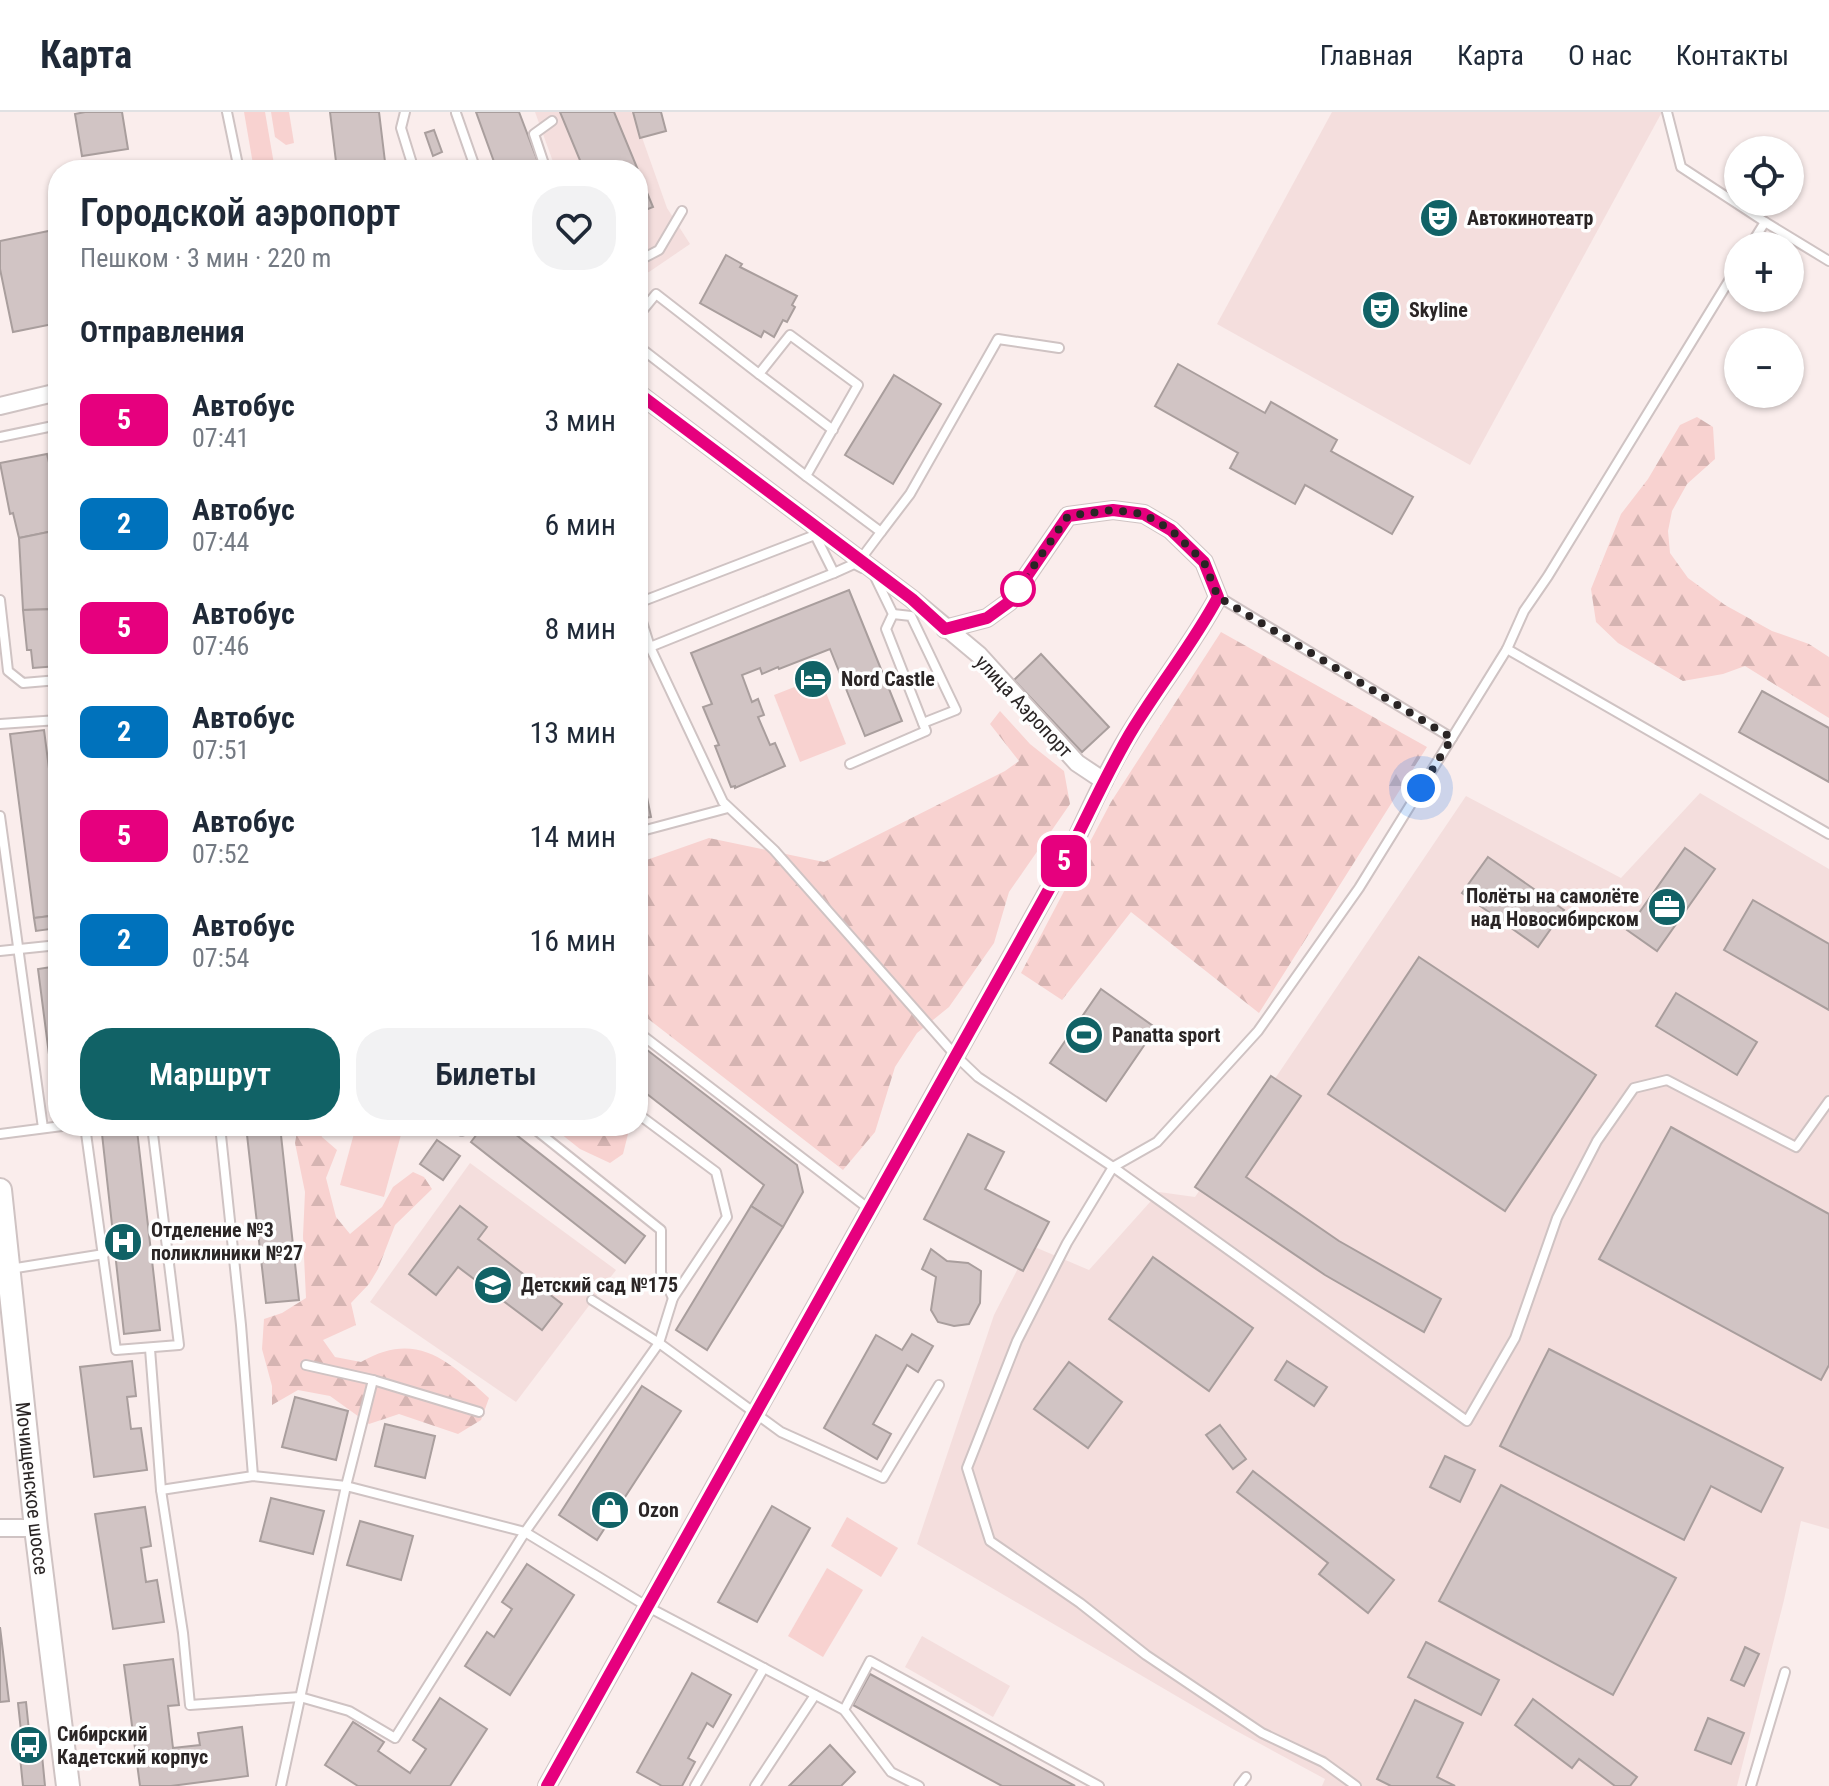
<!DOCTYPE html>
<html lang="ru">
<meta charset="utf-8">
<style>
body{margin:0;font-family:"Roboto Condensed",sans-serif;background:#f2f2f3;color:#1f2937;height:100vh;display:flex;flex-direction:column;font-size:30px;white-space:nowrap}
*{box-sizing:border-box;margin:0}
p{font-size:26px;color:#747a83}
.icon{flex:none;width:44px;height:44px;fill:none;stroke:currentColor;stroke-width:2;stroke-linecap:round;stroke-linejoin:round}
.map{position:relative;flex:1;overflow:hidden}
.side{position:absolute;left:48px;top:48px;width:600px;height:976px;display:flex;flex-direction:column;background:#fff;border-radius:32px;box-shadow:0 2px 6px #0004}
.side>*{flex:none}
.badge{padding:0 16px;border-radius:12px;font-size:28px;line-height:52px}
.tools{position:absolute;left:1724px;top:24px;display:grid;gap:16px}
.tools a{display:grid;place-items:center;width:80px;height:80px;border-radius:50%;background:#fff;box-shadow:0 2px 6px #0004;font-size:40px}
.you{position:absolute;width:40px;height:40px;margin:-20px;border:6px solid #fff;border-radius:50%;background:#1a73e8;box-shadow:0 0 0 12px #1a73e833}
.map>.badge{position:absolute;translate:-50% -50%;box-shadow:0 0 0 4px #fff}
h2{padding:0 32px;font-size:30px;line-height:72px}
.round{display:grid;place-items:center;flex:none;width:84px;height:84px;border-radius:32px;background:#f2f2f3}
.head{display:flex;align-items:center;justify-content:space-between;height:136px;padding:0 32px}
h1{font-size:38px;font-weight:600;line-height:60px}
.primary-button{display:flex;gap:16px;margin-top:auto;padding:16px 32px}
.primary-button a{flex:1;height:92px;border-radius:32px;background:#116266;color:#fff;font-size:32px;font-weight:600;line-height:92px;text-align:center}
.primary-button a+a{background:#f2f2f3;color:#1f2937}
ul{padding:0;list-style:none}
li{display:flex;align-items:center;gap:24px;height:104px;padding:0 32px}
li div{flex:1}
li b{display:block;font-size:30px}
li em{font-style:normal}
li .badge{min-width:88px;font-weight:700;text-align:center}
header{display:flex;align-items:center;gap:48px;box-sizing:border-box;height:112px;padding:0 40px;background:#fff;border-bottom:2px solid #e0e1e3}
header strong{font-size:38px}
nav{display:flex;gap:44px;margin-inline-start:auto;font-size:28px}
.map>svg:first-child{display:block}
</style>
<header>
<strong>Карта</strong>
<nav><a>Главная</a><a>Карта</a><a>О нас</a><a>Контакты</a></nav>
</header>
<div class="map">
<svg width="1829" height="1674" viewBox="0 0 1829 1674">
<defs>
<pattern id="forest-firs" width="22" height="20" patternUnits="userSpaceOnUse" patternTransform="scale(2)"><rect width="22" height="20" fill="#f8d2d0"/><path d="M5 1l3.5 6h-7zM16 11l3.5 6h-7z" fill="#d5b4b2"/></pattern>
</defs>
<rect width="100%" height="100%" fill="#faedec"/>
<g fill="#f4dedd">
<path d="M535 0H633L667 96 690 132 649 160 638 163V58H556Z"/>
<path d="M1332 0H1662L1470 353 1217 212Z"/>
<path d="M1700 681 1829 757V1417L1801 1409 1784 1488 1737 1674H1322L1325 1667 1231 1616 917 1432 994 1203 1030 1133 1089 1158 1159 1080 1195 1085 1466 684 1621 766Z"/>
<path d="M470 1051 616 1158 516 1290 370 1190Z"/>
<path d="M922 1524 1010 1574 993 1605 905 1555Z"/>
</g>
<g fill="url(#forest-firs)">
<path d="M1697 305 1713 315 1715 347 1687 372 1672 399 1668 419 1670 441 1688 466 1725 493 1772 519 1809 532 1829 545V606L1745 554 1723 562 1683 569 1618 531 1596 510 1591 477 1621 402 1648 367 1680 313Z"/>
<path d="M1221 520 1427 635 1259 901 1131 800 1062 888 1021 861 1111 690Z"/>
<path d="M1000 599 1030 632 1064 659 1070 692 1009 780 994 831 949 895 917 921 895 955 875 1020 843 1058 638 899V751L709 726 824 750 1005 659 1019 649 990 612Z"/>
<path d="M298 1014H318L322 1025 337 1038 326 1066 336 1105 350 1122 382 1095 393 1075 413 1060 424 1065 432 1077 395 1113 378 1157 369 1172 351 1191 356 1213 323 1228 335 1245 361 1250C416 1218 448 1248 489 1286L481 1308 458 1322 399 1302 369 1312 330 1284 298 1278 272 1293V1274L262 1237 264 1207 282 1201 306 1186 303 1124 305 1080 295 1031Z"/>
<path d="M551 1014H626L629 1018 623 1042 610 1051 580 1037Z"/>
</g>
<g fill="#f8d2d0">
<path d="M244 0H265L275 58H254Z"/>
<path d="M271 0H289L294 31 286 33 275 25Z"/>
<path d="M820 565 846 632 800 650 774 583Z"/>
<path d="M356 1014H383L402 1019 384 1085 340 1073Z"/>
<path d="M847 1405 898 1436 881 1465 831 1434Z"/>
<path d="M827 1456 863 1478 823 1545 788 1524Z"/>
</g>
<g fill="#d1c4c4" stroke="#a99e9d" stroke-width="2">
<path d="M85 0H122L128 37 82 44 75 2Z"/>
<path d="M330 0H379L386 58H337Z"/>
<path d="M476 0H519L541 58H497Z"/>
<path d="M560 0H614L638 58H584Z"/>
<path d="M633 0H661L666 19 640 26Z"/>
<path d="M434 18 442 40 433 44 425 21Z"/>
<path d="M638 59 653 95 638 101Z"/>
<path d="M58 117V211L13 220 0 157V129Z"/>
<path d="M726 143 742 152 740 155 797 184 792 193 795 195 787 210 783 208 774 225 764 219 761 225 700 191Z"/>
<path d="M1178 252 1265 301 1271 290 1337 328 1331 339 1413 385 1392 422 1305 373 1295 392 1230 356 1238 341 1155 294Z"/>
<path d="M894 263 941 292 893 372 845 343Z"/>
<path d="M47 342 58 389V418L19 426 13 401 10 402 0 351Z"/>
<path d="M58 418V495L57 497 23 498 19 426Z"/>
<path d="M849 478 902 609 865 624 830 537 779 557 778 555 762 562 760 556 742 563 752 590 758 587 764 603 758 605 770 633 775 631 785 654 735 676V674L731 675 715 634 719 633 703 595 712 592 691 541Z"/>
<path d="M56 495H58V554L33 556 31 538H27L23 498 57 497Z"/>
<path d="M1041 542 1109 615 1082 640 1014 568Z"/>
<path d="M1762 579 1829 616V670L1739 620Z"/>
<path d="M44 618 58 726V803L34 806 10 622Z"/>
<path d="M638 641 651 705 638 707Z"/>
<path d="M1685 736 1715 757 1657 839 1627 818Z"/>
<path d="M1488 745 1564 798 1538 835 1462 781Z"/>
<path d="M1753 788 1829 832V898L1724 838Z"/>
<path d="M58 803V816L36 819 34 806Z"/>
<path d="M1419 845 1596 963 1505 1099 1328 982Z"/>
<path d="M58 854V996L56 997 38 857Z"/>
<path d="M1101 877 1156 916 1106 989 1050 951Z"/>
<path d="M1676 881 1757 930 1737 963 1656 914Z"/>
<path d="M638 931 797 1053 803 1080 783 1115 751 1094 764 1073 638 975Z"/>
<path d="M1271 964 1301 984 1246 1065 1339 1129 1441 1187 1424 1220 1325 1163 1195 1075Z"/>
<path d="M246 1014H280L299 1188 266 1191Z"/>
<path d="M483 1014H505L645 1124 625 1151 471 1030Z"/>
<path d="M1671 1015 1829 1102V1253L1821 1268 1599 1147Z"/>
<path d="M137 1018 160 1218 124 1222 102 1022Z"/>
<path d="M968 1022 1004 1040 985 1077 1049 1110 1023 1159 924 1107Z"/>
<path d="M437 1028 460 1044 443 1068 420 1052Z"/>
<path d="M460 1094 487 1115 478 1127 562 1192 542 1218 458 1155 436 1183 409 1162Z"/>
<path d="M751 1094 783 1115 707 1238 676 1218Z"/>
<path d="M931 1137 947 1149 968 1151 981 1159 980 1191 969 1212 954 1214 938 1210 931 1198 936 1165 922 1157Z"/>
<path d="M1153 1145 1253 1216 1209 1279 1109 1207Z"/>
<path d="M912 1222 933 1234 918 1260 907 1253 873 1312 891 1322 877 1347 824 1316 876 1223 902 1238Z"/>
<path d="M1549 1237 1783 1356 1761 1400 1711 1374 1684 1428 1500 1334Z"/>
<path d="M132 1249 136 1284 127 1285 131 1317 141 1316 147 1358 94 1365 80 1255Z"/>
<path d="M1287 1249 1327 1275 1314 1294 1275 1268Z"/>
<path d="M1069 1250 1122 1290 1088 1336 1034 1297Z"/>
<path d="M642 1274 681 1299 597 1428 559 1403Z"/>
<path d="M295 1285 348 1299 336 1348 282 1335Z"/>
<path d="M385 1312 435 1324 425 1366 375 1354Z"/>
<path d="M1220 1313 1246 1347 1233 1357 1206 1323Z"/>
<path d="M1445 1344 1475 1358 1460 1390 1430 1375Z"/>
<path d="M1253 1359 1394 1468 1368 1501 1319 1462 1328 1451 1237 1380Z"/>
<path d="M1501 1373 1676 1466 1613 1583 1439 1489Z"/>
<path d="M271 1386 324 1399 313 1442 260 1429Z"/>
<path d="M772 1394 810 1416 757 1510 718 1490Z"/>
<path d="M145 1395 151 1434 141 1436 146 1470 157 1468 164 1510 113 1517 95 1402Z"/>
<path d="M360 1409 413 1424 401 1468 347 1453Z"/>
<path d="M527 1452 574 1483 510 1583 465 1554 487 1520 494 1525 512 1497 502 1490Z"/>
<path d="M0 1515 9 1589 0 1590Z"/>
<path d="M1426 1530 1499 1568 1481 1603 1408 1565Z"/>
<path d="M1745 1535 1759 1542 1744 1574 1731 1568Z"/>
<path d="M173 1547 179 1593 168 1594 173 1636 200 1633 198 1621 242 1615 248 1664 171 1674H140L124 1553Z"/>
<path d="M692 1561 731 1583 713 1615 707 1611 688 1646 695 1650 682 1674H662L637 1660Z"/>
<path d="M870 1562 1075 1674H1002L853 1593Z"/>
<path d="M440 1586 487 1617 450 1674H358L325 1653 353 1610 384 1630 378 1639 410 1661 426 1637 413 1628Z"/>
<path d="M1533 1587 1637 1665 1630 1674H1615L1579 1647 1572 1656 1515 1613Z"/>
<path d="M1415 1588 1463 1611 1437 1665 1455 1674H1391L1377 1667Z"/>
<path d="M26 1590 29 1619H21L18 1591Z"/>
<path d="M1708 1606 1744 1621 1731 1652 1695 1638Z"/>
<path d="M830 1633 855 1660 841 1674H789Z"/>
<path d="M42 1643 45 1674H23L20 1645Z"/>
</g>
<g fill="none" stroke-linecap="round" stroke-linejoin="round">
<g stroke="#cfc3c3" stroke-width="12">
<g id="service">
<path d="M227 0 239 58"/>
<path d="M405 0 401 16 414 58"/>
<path d="M1667 0 1681 55 1765 110 1829 149"/>
<path d="M456 1 476 58"/>
<path d="M546 58 534 22 552 9"/>
<path d="M1750 134 1765 110"/>
<path d="M638 149 659 138 682 99"/>
<path d="M638 204 656 182 759 262"/>
<path d="M638 234 806 364"/>
<path d="M833 318 759 262 790 223 858 273 806 364 881 420 860 448"/>
<path d="M0 325 58 313"/>
<path d="M881 420 910 382 998 227 1059 236"/>
<path d="M834 461 854 452 862 456"/>
<path d="M1219 485 1452 626"/>
<path d="M0 488 8 559 23 571 58 568"/>
<path d="M638 491 815 423 834 461 650 535"/>
<path d="M638 497 650 535 723 690 774 738 956 944 978 965 1113 1055 1467 1309 1515 1226 1557 1106 1597 1029 1634 976 1667 968 1796 1035 1829 989"/>
<path d="M893 502 911 504 956 598 923 611"/>
<path d="M1507 537 1524 499 1548 464 1738 154"/>
<path d="M0 612 58 608"/>
<path d="M850 652 926 619 886 517 893 502 876 467"/>
<path d="M0 704 43 1016"/>
<path d="M638 720 728 696"/>
<path d="M0 839 58 833"/>
<path d="M638 920 869 1097"/>
<path d="M85 1014 116 1238 179 1233 152 1014"/>
<path d="M220 1014 241 1213 253 1364"/>
<path d="M531 1014 661 1118V1161L673 1186"/>
<path d="M462 1019 465 1014"/>
<path d="M0 1022 62 1014"/>
<path d="M10 1157 104 1142"/>
<path d="M592 1188 659 1231 673 1186 727 1105 716 1060 638 1002"/>
<path d="M150 1237 161 1378 183 1521 190 1593 300 1585 349 1599 395 1626 525 1420 659 1231 781 1320 883 1366 939 1273"/>
<path d="M306 1253 373 1268 479 1300"/>
<path d="M161 1378 253 1364 346 1374 373 1268"/>
<path d="M844 1598 891 1660 919 1674"/>
<path d="M281 1674 346 1374 525 1420 648 1495 844 1598 870 1549 1099 1674"/>
<path d="M695 1674 764 1556"/>
<path d="M755 1674 815 1583"/>
<path d="M1239 1674 1246 1665"/>
<path d="M1356 1674 1323 1650 1262 1621 1146 1543 1080 1491 990 1429 967 1356 1017 1229 1067 1131 1113 1055 1157 1030 1258 919 1359 776 1507 537 1829 722"/>
<path d="M1751 1674 1785 1560"/>
</g>
</g>
<g stroke="#cfc3c3" stroke-width="20">
<g id="minor">
<path d="M638 281 912 487 979 543 1077 651 1104 669"/>
<path d="M0 294 58 280"/>
<path d="M0 1416H36"/>
<path d="M547 1674 1072 736C1091 695 1110 653 1134 615 1161 571 1194 530 1218 485L1204 450 1171 418 1144 402 1113 398 1068 404 1009 490 987 506 945 517"/>
</g>
</g>
<g stroke="#cfc3c3" stroke-width="26">
<g id="secondary">
<path id="s1" d="M0 1078 36 1416 68 1674"/>
</g>
</g>
<use href="#service" stroke="#fff" stroke-width="8"/>
<use href="#minor" stroke="#fff" stroke-width="16"/>
<use href="#secondary" stroke="#fff" stroke-width="22"/>
</g>
<g fill="none" stroke-linecap="round" stroke-linejoin="round">
<g stroke="#fff" stroke-width="18">
<path id="line" d="M547 1674 1057 763C1084 714 1105 662 1134 615 1161 571 1194 530 1218 485L1204 450 1171 418 1144 402 1113 398 1068 404 1009 490 987 506 945 517 912 487 638 281"/>
</g>
<use href="#line" stroke="#e6007e" stroke-width="12"/>
<path stroke="#2a2525" stroke-width="8" stroke-dasharray="0 14.4" d="M1018 477 1068 404 1113 398 1144 402 1171 418 1204 450 1218 485 1452 626 1421 676"/>
</g>
<defs>
<g id="theatre-disc" transform="scale(2)"><circle r="9.5" fill="#116266" stroke="#fefefe"/><path d="M-5-5.5Q0-4 5-5.5V0Q5 5 0 6Q-5 5-5 0ZM-3.3-2.5H-1v1.5H-3.3ZM1-2.5H3.3v1.5H1ZM-2.8 1Q0 5.5 2.8 1Z" fill="#fff"/></g>
<g id="hotel-disc" transform="scale(2)"><circle r="9.5" fill="#116266" stroke="#fefefe"/><path d="M-6-4.5h1.5V1H6V5H4.5V3h-9V5H-6ZM-4 0a1.8 1.8 0 1 1 3.6 0ZM.5 0V-2.5h3Q6-2.5 6 0Z" fill="#fff"/></g>
<g id="office-disc" transform="scale(2)"><circle r="9.5" fill="#116266" stroke="#fefefe"/><path d="M-6-3h4V-5.5h4V-3h4V5H-6ZM-1-4.5V-3h2v-1.5ZM-6 0V1H6V0Z" fill="#fff"/></g>
<g id="stadium-disc" transform="scale(2)"><circle r="9.5" fill="#116266" stroke="#fefefe"/><path d="M0-5a6.5 5 0 1 0 0 10a6.5 5 0 1 0 0-10ZM-3.5-1.8h7v3.6h-7Z" fill="#fff"/></g>
<g id="hospital-disc" transform="scale(2)"><circle r="9.5" fill="#116266" stroke="#fefefe"/><path d="M-5-5h3v3.5h4V-5h3V5h-3V1.5h-4V5h-3Z" fill="#fff"/></g>
<g id="school-disc" transform="scale(2)"><circle r="9.5" fill="#116266" stroke="#fefefe"/><path d="M0-5L7-2L0 1L-7-2ZM-4 1L0 2.5L4 1V4Q0 6-4 4Z" fill="#fff"/></g>
<g id="shop-disc" transform="scale(2)"><circle r="9.5" fill="#116266" stroke="#fefefe"/><path d="M-5-2.5h2.3a2.7 3.5 0 0 1 5.4 0H5L5.5 6h-11ZM-1.5-2.5h3a1.5 2.3 0 0 0-3 0Z" fill="#fff"/></g>
<g id="bus-disc" transform="scale(2)"><circle r="9.5" fill="#116266" stroke="#fefefe"/><path d="M-5-6H5V4H4V6H2V4H-2V6H-4V4H-5ZM-3.5-4V0h7V-4ZM-3.5 1.2v1.5H-2V1.2ZM2 1.2v1.5H3.5V1.2Z" fill="#fff"/></g>
</defs>
<g fill-rule="evenodd">
<use href="#theatre-disc" x="1439" y="106"/>
<use href="#theatre-disc" x="1381" y="198"/>
<use href="#hotel-disc" x="813" y="567"/>
<use href="#office-disc" x="1667" y="795"/>
<use href="#stadium-disc" x="1084" y="923"/>
<use href="#hospital-disc" x="123" y="1130"/>
<use href="#school-disc" x="493" y="1173"/>
<use href="#shop-disc" x="610" y="1398"/>
<use href="#bus-disc" x="29" y="1633"/>
</g>
<circle fill="#fff" stroke="#e6007e" stroke-width="4" cx="1018" cy="477" r="16"/>
<g text-anchor="middle" dominant-baseline="central" stroke-width="7" stroke-linejoin="round" paint-order="stroke">
<g font-size="20" font-weight="bold" fill="#2a2525" stroke="#fefefe" text-anchor="start">
<text x="1467" y="106">Автокинотеатр</text>
<text x="1409" y="198">Skyline</text>
<text x="841" y="567">Nord Castle</text>
<text x="1639" y="784" text-anchor="end">Полёты на самолёте<tspan x="1639" dy="23">над Новосибирском</tspan></text>
<text x="1112" y="923">Panatta sport</text>
<text x="151" y="1118">Отделение №3<tspan x="151" dy="23">поликлиники №27</tspan></text>
<text x="521" y="1173">Детский сад №175</text>
<text x="638" y="1398">Ozon</text>
<text x="57" y="1622">Сибирский<tspan x="57" dy="23">Кадетский корпус</tspan></text>
</g>
<g font-size="20" fill="#2a2525" stroke="#fefefe">
<text transform="translate(1024 594) rotate(47)">улица Аэропорт</text>
<text stroke="none"><textPath href="#s1" startOffset="300">Мочищенское шоссе</textPath></text>
</g>
</g>
</svg>
<div class="tools">
<a><svg class="icon" aria-label="locate" viewBox="0 0 24 24"><circle cx="12" cy="12" r="6"/><path d="M12 2v4M12 18v4M2 12h4M18 12h4"/></svg></a>
<a>+</a>
<a>−</a>
</div>
<div class="you" style="left:1421px;top:676px"></div>
<b class="badge" style="left:1064px;top:749px;background:#e6007e;color:#fff">5</b>
<section class="side">
<div class="head"><div><h1>Городской аэропорт</h1><p>Пешком · 3 мин · 220 m</p></div><a class="round"><svg class="icon" aria-label="heart" viewBox="0 0 24 24"><path d="M12 20l-8-8c-3-5 5-10 8-4 3-6 11-1 8 4z"/></svg></a></div>
<h2>Отправления</h2>
<ul>
<li><span class="badge" style="background:#e6007e;color:#fff">5</span><div><b>Автобус</b><p>07:41</p></div><em>3 мин</em></li>
<li><span class="badge" style="background:#0072bc;color:#fff">2</span><div><b>Автобус</b><p>07:44</p></div><em>6 мин</em></li>
<li><span class="badge" style="background:#e6007e;color:#fff">5</span><div><b>Автобус</b><p>07:46</p></div><em>8 мин</em></li>
<li><span class="badge" style="background:#0072bc;color:#fff">2</span><div><b>Автобус</b><p>07:51</p></div><em>13 мин</em></li>
<li><span class="badge" style="background:#e6007e;color:#fff">5</span><div><b>Автобус</b><p>07:52</p></div><em>14 мин</em></li>
<li><span class="badge" style="background:#0072bc;color:#fff">2</span><div><b>Автобус</b><p>07:54</p></div><em>16 мин</em></li>
</ul>
<div class="primary-button"><a>Маршрут</a><a>Билеты</a></div>
</section>
</div>
